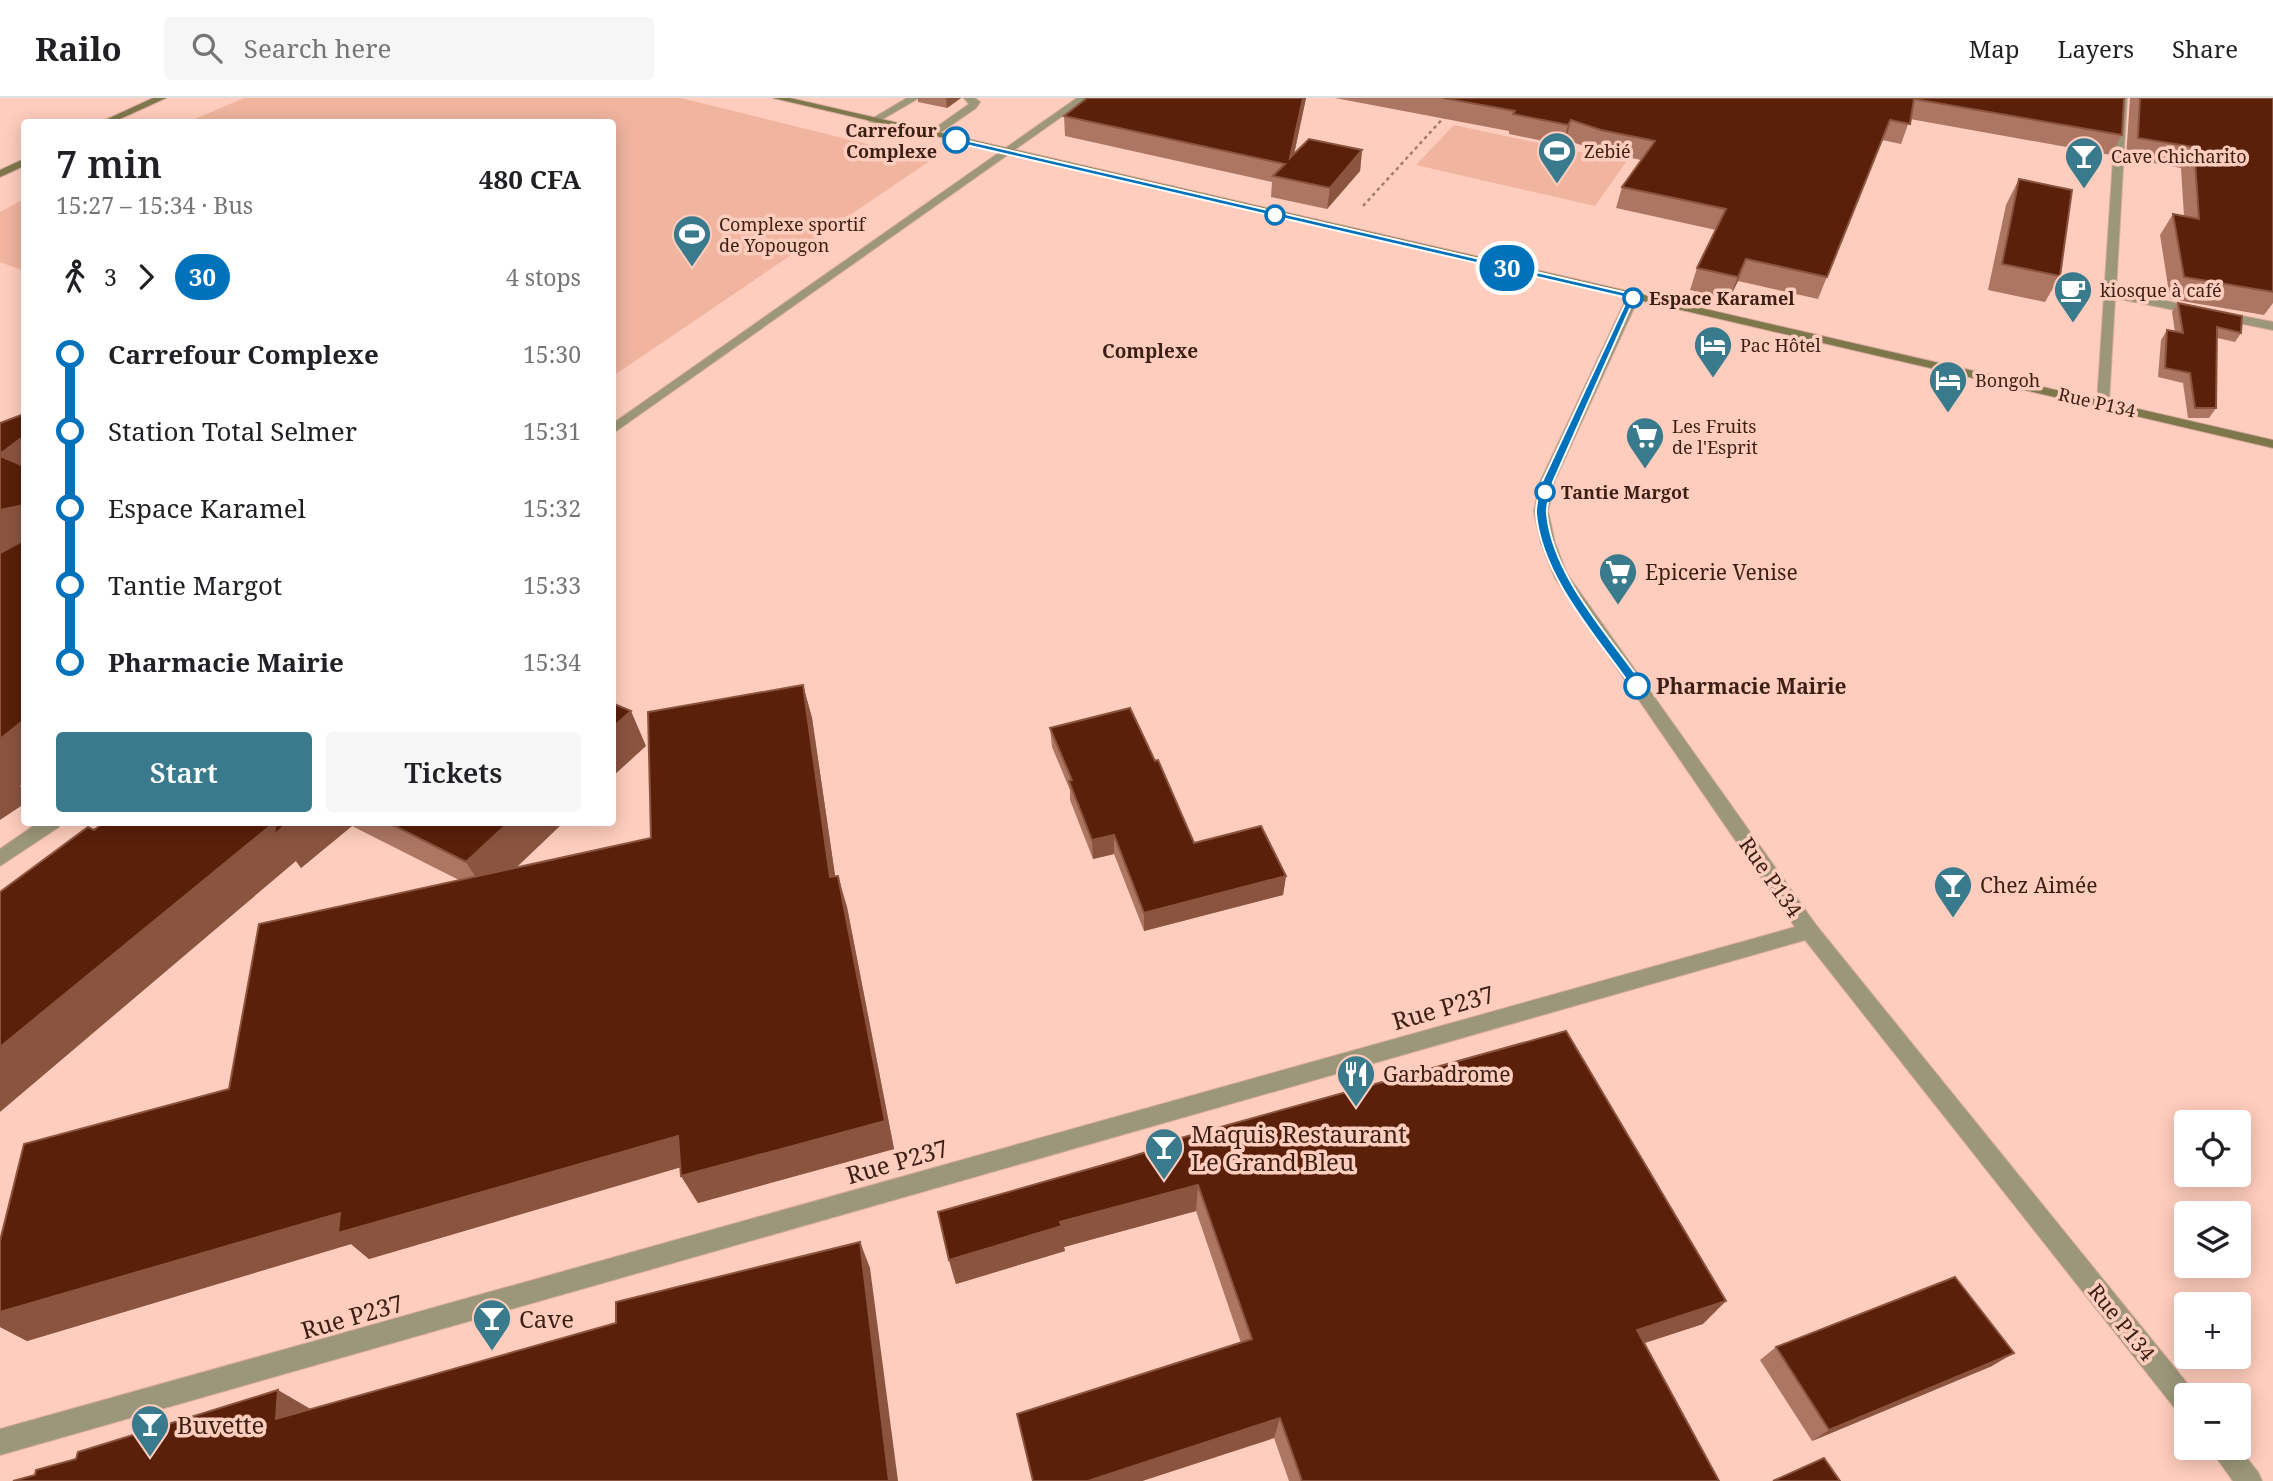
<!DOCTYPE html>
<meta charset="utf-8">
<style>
body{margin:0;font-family:"Noto Serif",serif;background:#f6f6f6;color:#202124;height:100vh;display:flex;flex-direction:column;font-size:26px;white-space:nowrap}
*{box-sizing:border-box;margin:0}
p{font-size:23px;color:#757577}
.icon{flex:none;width:38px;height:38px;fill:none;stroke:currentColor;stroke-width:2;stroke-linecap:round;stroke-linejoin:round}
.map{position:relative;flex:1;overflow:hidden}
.drawer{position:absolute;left:21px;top:21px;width:595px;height:707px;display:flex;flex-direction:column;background:#fff;border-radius:7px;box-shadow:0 4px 18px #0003}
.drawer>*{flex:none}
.badge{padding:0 14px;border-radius:23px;font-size:24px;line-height:46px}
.buttons{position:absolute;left:2174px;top:1012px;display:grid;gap:14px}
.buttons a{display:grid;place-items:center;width:77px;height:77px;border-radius:7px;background:#fff;box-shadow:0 4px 18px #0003;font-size:35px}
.map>.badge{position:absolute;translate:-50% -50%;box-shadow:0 0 0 4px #fff}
.legs{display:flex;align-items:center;gap:10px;height:77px;padding:0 35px;font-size:23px}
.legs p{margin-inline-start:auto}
.overview{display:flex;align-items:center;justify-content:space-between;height:119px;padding:0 35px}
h1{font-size:38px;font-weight:600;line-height:52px}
.button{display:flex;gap:14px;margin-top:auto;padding:14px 35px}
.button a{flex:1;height:80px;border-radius:7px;background:#397a8d;color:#fff;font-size:28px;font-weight:600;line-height:80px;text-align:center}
.button a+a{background:#f6f6f6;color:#202124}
ul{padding:0 35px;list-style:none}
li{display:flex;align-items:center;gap:24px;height:77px;font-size:26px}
li i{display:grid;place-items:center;width:10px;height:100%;margin:0 9px;background:currentColor}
li i::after{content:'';width:18px;height:18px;margin:-9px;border:5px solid;border-radius:50%;background:#fff}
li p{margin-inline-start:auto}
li:first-child i{background:linear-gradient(#0000 50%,currentColor 0)}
li:last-child i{background:linear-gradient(currentColor 50%,#0000 0)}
header{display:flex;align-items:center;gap:42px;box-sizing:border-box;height:98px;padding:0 35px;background:#fff;border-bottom:2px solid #e0e0e0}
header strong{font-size:33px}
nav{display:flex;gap:38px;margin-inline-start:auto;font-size:24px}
.search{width:490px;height:63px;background:#f6f6f6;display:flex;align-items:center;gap:18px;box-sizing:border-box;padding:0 24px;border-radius:7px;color:#757577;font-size:26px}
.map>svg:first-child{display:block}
</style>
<header>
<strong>Railo</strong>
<div class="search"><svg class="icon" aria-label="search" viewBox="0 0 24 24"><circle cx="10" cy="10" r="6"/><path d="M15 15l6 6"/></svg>Search here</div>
<nav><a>Map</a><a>Layers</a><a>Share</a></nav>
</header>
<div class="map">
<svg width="2273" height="1383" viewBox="0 0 2273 1383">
<rect width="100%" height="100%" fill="#fecdbd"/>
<g fill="#f0b49f">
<path d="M244 0H681L931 62 613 278 612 24H188Z"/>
<path d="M1454 27 1626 64 1595 108 1416 67Z"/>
<path d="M24 101V173L0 164V114Z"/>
</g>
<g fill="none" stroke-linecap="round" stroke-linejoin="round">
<g stroke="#d7aa9b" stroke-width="2">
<g id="lane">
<path d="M907 0H919L876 25 868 23Z"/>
<path d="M964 0H975L980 4 976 10 934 39H928V35L969 6Z"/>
</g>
</g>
<g stroke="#d7aa9b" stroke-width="2">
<g id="street">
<path d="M1077 0H1088L612 336V326Z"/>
<path d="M2117 0H2127L2116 193 2273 224V232L2115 200 2109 305 2103 309 2097 305Z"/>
<path d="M1633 196 1639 199 1554 384 1548 413 1555 445 1567 476 1816 827 2195 1295 2186 1297V1316L2177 1313 1805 842 0 1357V1331L1795 829 1555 480 1541 445 1534 413 1540 384 1627 199Z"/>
<path d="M39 724H62L59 729 0 768V751Z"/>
<path d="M2209 1349H2238L2258 1374 2262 1383H2233Z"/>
</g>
</g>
<g stroke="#d7aa9b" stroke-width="2">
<g id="secondary">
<path d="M153 0H166L113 24H101Z"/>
<path d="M773 0H790L2273 342V350Z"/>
<path d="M24 61V68L0 79V72Z"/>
</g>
</g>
<path stroke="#a47c6e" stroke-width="2.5" stroke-dasharray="3.5 3.5" stroke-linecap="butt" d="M1363 108 1447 16"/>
<use href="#lane" fill="#9c977a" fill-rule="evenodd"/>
<use href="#street" fill="#9c977a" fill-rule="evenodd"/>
<use href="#secondary" fill="#7e774b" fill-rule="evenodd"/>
</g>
<g fill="#ac7663">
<path d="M918 0H961L947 10 918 4Z"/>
<path d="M1306 0 1294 56 1362 52 1360 73 1327 111 1271 99 1272 84 1065 38 1064 18Z"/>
<path d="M1335 0H2124L2122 37 2111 57 1910 21 1901 46 1882 42 1818 201 1738 183 1729 201 1690 192 1697 170 1716 132 1616 110 1622 89 1641 62 1596 52 1566 42 1563 47 1509 36V33Z"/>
<path d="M2130 0H2273V205L2264 217 2170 201 2160 137 2173 116 2184 118 2181 70 2126 60Z"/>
<path d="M2019 81 2060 178 2045 204 1988 192 2006 107Z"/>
<path d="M2178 205 2241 235 2235 244 2217 240 2216 310 2209 320H2188L2183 285 2158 279 2161 242 2167 232 2175 234 2172 214Z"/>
<path d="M803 587 812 620 835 778 847 809 894 1051 698 1105 681 1078V1069L369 1161 351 1146 27 1243 0 1229V1143L229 991 459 782 352 728 301 770 296 763 104 724H564L516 770 651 740Z"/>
<path d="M1050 630 1194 745 1286 778 1283 797 1144 833 1114 756 1093 761 1070 702V692L1052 649Z"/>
<path d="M1181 1040 1703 1226 1644 1245 1719 1383H1289L1274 1340 1142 1383H1033L1241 1245 1196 1113 1064 1149 1065 1153 956 1186 949 1162 1117 1063 1181 1043Z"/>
<path d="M1776 1249 1992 1268 1812 1343 1760 1262Z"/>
</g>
<g fill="#8b543f">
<path d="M946 0H961L947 10Z"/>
<path d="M1303 0H1306L1289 80 1290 60Z"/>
<path d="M1571 22 1566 42 1563 47 1568 27Z"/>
<path d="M1362 52 1360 73 1327 111 1330 90Z"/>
<path d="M1746 161 1738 183 1729 201 1738 179Z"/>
<path d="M24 338V391L0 360V356Z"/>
<path d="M24 407V449L0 454V412Z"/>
<path d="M803 587 812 620 840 811 830 779Z"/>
<path d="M631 613 646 648 612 679V630Z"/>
<path d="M24 622V685L20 688 24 693V706L0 722V641Z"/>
<path d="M275 724H349L352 728 301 770 296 763 0 1014V949Z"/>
<path d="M509 724H564L487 797 466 764Z"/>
<path d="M1114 737V756L1093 761 1092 742Z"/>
<path d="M838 778 847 809 894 1051 698 1105 681 1078Z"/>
<path d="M1286 778 1283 797 1144 833V815Z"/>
<path d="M678 1038 695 1065 369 1161 351 1146 27 1243 0 1229V1214L340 1115Z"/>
<path d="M1198 1087 1196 1113 1064 1149 1065 1153 956 1186 949 1162 1060 1124Z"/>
<path d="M860 1144 870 1170 898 1383H889Z"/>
<path d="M1726 1203 1703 1226 1617 1254 1637 1232Z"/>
<path d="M2014 1255 1992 1268 1812 1343 1829 1332Z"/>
<path d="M278 1292 314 1313 276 1321Z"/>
<path d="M1280 1320 1274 1340 1142 1383H1088Z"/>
</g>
<g fill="#5a2009" stroke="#8b543f" stroke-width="2">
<path d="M1087 0H1303L1290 60 1309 41 1362 52 1330 90 1273 78 1285 66 1064 18Z"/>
<path d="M1443 0H2124L2122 37 1914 1 1910 26 1890 22 1827 179 1746 161 1738 179 1697 170 1726 111 1622 89 1655 43 1601 32 1571 22 1568 27 1513 16 1515 13Z"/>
<path d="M2140 0H2273V194L2184 179 2173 116 2199 121 2194 49 2138 40Z"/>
<path d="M2019 81 2072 92 2060 178 2002 166Z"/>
<path d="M2178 205 2242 218 2241 235 2217 229 2216 310H2195L2190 275 2165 270 2167 232 2183 235Z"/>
<path d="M24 316V338L0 356V325Z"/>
<path d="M0 358 24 368V407L0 412Z"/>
<path d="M24 442V622L0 641V455Z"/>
<path d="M803 587 830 779 838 778 885 1023 681 1078 678 1038 338 1135 340 1115 0 1214V1143L24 1046 229 991 259 826 651 740 648 614Z"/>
<path d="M612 605 631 613 612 630Z"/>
<path d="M1130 610 1155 663 1158 662 1194 745 1261 728 1286 778 1144 815 1114 737 1092 742 1069 683 1072 682 1050 630Z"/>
<path d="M104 724H275L0 949V794L88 729 94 732Z"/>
<path d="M276 724H289L274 737Z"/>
<path d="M387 724H509L466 764Z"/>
<path d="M1566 933 1726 1203 1637 1232 1719 1383H1302L1280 1320 1088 1383H1033L1017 1316 1252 1241 1198 1087 1060 1124 1062 1128 949 1162 938 1114 1117 1063 1182 1043 1181 1040Z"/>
<path d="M860 1144 889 1383H13L35 1377 36 1372 76 1361 78 1354 278 1292 276 1321 616 1225V1204Z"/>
<path d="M1955 1179 2014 1255 1829 1332 1776 1249Z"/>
<path d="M1824 1360 1840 1383H1773Z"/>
</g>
<path fill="#0072bc" stroke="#fff" stroke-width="2" d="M956 40 1636 197 1553 384C1551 394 1546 406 1547 416 1553 478 1607 535 1642 585V591H1633C1598 540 1542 480 1536 416 1535 406 1540 394 1542 384L1628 200 953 44Z"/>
<defs>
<g id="stadium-pin" transform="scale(2.0125)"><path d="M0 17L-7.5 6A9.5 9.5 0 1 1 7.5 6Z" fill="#397a8d" stroke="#fecdbd"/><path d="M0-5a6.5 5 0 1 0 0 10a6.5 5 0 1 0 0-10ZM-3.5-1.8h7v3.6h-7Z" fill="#fff"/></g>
<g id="bar-pin" transform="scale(2.0125)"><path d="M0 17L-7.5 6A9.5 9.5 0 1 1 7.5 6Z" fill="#397a8d" stroke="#fecdbd"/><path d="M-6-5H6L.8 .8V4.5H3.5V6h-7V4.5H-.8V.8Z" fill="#fff"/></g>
<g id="cafe-pin" transform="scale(2.0125)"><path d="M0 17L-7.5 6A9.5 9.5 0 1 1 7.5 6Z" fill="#397a8d" stroke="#fecdbd"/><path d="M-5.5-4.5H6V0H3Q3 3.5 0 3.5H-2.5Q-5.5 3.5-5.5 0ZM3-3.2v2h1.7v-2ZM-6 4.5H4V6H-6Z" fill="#fff"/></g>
<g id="hotel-pin" transform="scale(2.0125)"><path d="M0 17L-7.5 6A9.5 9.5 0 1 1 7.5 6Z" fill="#397a8d" stroke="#fecdbd"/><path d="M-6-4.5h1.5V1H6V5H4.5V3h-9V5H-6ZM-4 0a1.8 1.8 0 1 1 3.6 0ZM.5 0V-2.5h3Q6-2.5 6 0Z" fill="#fff"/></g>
<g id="supermarket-pin" transform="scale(2.0125)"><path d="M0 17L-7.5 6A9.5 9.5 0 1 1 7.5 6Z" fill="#397a8d" stroke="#fecdbd"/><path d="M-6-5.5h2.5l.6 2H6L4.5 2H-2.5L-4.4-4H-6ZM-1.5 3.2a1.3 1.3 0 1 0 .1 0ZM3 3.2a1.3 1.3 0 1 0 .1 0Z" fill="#fff"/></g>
<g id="restaurant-pin" transform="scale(2.0125)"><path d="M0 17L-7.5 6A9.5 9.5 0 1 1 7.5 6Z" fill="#397a8d" stroke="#fecdbd"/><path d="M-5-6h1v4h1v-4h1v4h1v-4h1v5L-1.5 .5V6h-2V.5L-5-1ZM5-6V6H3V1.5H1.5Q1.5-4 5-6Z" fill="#fff"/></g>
</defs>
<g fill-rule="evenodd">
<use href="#stadium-pin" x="1557" y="53"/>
<use href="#bar-pin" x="2084" y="58"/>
<use href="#stadium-pin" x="692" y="136"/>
<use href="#cafe-pin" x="2073" y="192"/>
<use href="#hotel-pin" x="1713" y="247"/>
<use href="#hotel-pin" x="1948" y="282"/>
<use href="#supermarket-pin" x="1645" y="338"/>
<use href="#supermarket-pin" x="1618" y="474"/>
<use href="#bar-pin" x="1953" y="787"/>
<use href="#restaurant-pin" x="1356" y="976"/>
<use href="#bar-pin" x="1164" y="1049"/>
<use href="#bar-pin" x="492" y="1220"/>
<use href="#bar-pin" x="150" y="1326"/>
</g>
<g fill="#fff" stroke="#0072bc" stroke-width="3.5">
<circle cx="956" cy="42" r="12"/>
<circle cx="1275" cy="117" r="9"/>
<circle cx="1633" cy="200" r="9"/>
<circle cx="1545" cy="394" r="9"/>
<circle cx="1637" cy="588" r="12"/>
</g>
<g text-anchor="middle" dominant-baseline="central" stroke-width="7" stroke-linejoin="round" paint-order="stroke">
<g font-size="18" font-weight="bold" fill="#3c1f14" stroke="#fecdbd" text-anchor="start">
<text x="937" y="32" text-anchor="end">Carrefour<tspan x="937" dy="21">Complexe</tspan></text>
<text x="1649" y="200">Espace Karamel</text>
<text x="1561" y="394">Tantie Margot</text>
</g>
<g font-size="18" fill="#3c1f14" stroke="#fecdbd" text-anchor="start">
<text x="1584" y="53">Zebié</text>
<text x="2111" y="58">Cave Chicharito</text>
<text x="719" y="126">Complexe sportif<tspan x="719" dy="21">de Yopougon</tspan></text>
<text x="2100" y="192">kiosque à café</text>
<text x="1740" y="247">Pac Hôtel</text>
<text x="1975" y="282">Bongoh</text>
<text x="1672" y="328">Les Fruits<tspan x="1672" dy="21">de l'Esprit</tspan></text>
</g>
<g font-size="18" fill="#3c1f14" stroke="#fecdbd">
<text transform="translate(2097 304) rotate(13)">Rue P134</text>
</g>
<g font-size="19" font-weight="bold" fill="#3c1f14" stroke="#fecdbd">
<text x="1150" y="253">Complexe</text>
</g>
<g font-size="21" fill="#3c1f14" stroke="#fecdbd" text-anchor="start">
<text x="1645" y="474">Epicerie Venise</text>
<text x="1980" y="787">Chez Aimée</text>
<text x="1383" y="976">Garbadrome</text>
</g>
<g font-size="21" font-weight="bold" fill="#3c1f14" stroke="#fecdbd" text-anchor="start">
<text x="1656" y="588">Pharmacie Mairie</text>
</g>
<g font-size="21" fill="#3c1f14" stroke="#fecdbd">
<text transform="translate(1771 779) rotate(55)">Rue P134</text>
<text transform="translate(2122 1224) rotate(51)">Rue P134</text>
</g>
<g font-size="24" fill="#3c1f14" stroke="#fecdbd">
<text transform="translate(1443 909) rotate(-16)">Rue P237</text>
<text transform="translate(897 1063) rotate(-16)">Rue P237</text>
<text transform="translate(352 1218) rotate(-16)">Rue P237</text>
</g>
<g font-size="24" fill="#3c1f14" stroke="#fecdbd" text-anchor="start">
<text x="1191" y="1035">Maquis Restaurant<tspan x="1191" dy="28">Le Grand Bleu</tspan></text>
<text x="519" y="1220">Cave</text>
<text x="177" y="1326">Buvette</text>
</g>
</g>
</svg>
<div class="buttons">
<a><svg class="icon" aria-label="locate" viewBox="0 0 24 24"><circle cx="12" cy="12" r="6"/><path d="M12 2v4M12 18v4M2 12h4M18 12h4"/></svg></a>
<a><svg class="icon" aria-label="layers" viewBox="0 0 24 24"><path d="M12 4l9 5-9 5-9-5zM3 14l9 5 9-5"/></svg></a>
<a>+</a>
<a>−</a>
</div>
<b class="badge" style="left:1507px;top:170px;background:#0072bc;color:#fff">30</b>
<section class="drawer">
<div class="overview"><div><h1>7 min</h1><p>15:27 – 15:34 · Bus</p></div><b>480 CFA</b></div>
<div class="legs"><svg class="icon" aria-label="walk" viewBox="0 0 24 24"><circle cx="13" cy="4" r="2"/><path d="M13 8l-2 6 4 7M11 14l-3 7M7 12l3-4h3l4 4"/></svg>3<svg class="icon" aria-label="forward" viewBox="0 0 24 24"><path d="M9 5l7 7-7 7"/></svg><b class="badge" style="background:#0072bc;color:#fff">30</b><p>4 stops</p></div>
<ul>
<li><i style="color:#0072bc"></i><b>Carrefour Complexe</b><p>15:30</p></li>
<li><i style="color:#0072bc"></i><span>Station Total Selmer</span><p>15:31</p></li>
<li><i style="color:#0072bc"></i><span>Espace Karamel</span><p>15:32</p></li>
<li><i style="color:#0072bc"></i><span>Tantie Margot</span><p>15:33</p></li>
<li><i style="color:#0072bc"></i><b>Pharmacie Mairie</b><p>15:34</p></li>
</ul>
<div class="button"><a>Start</a><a>Tickets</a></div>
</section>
</div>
